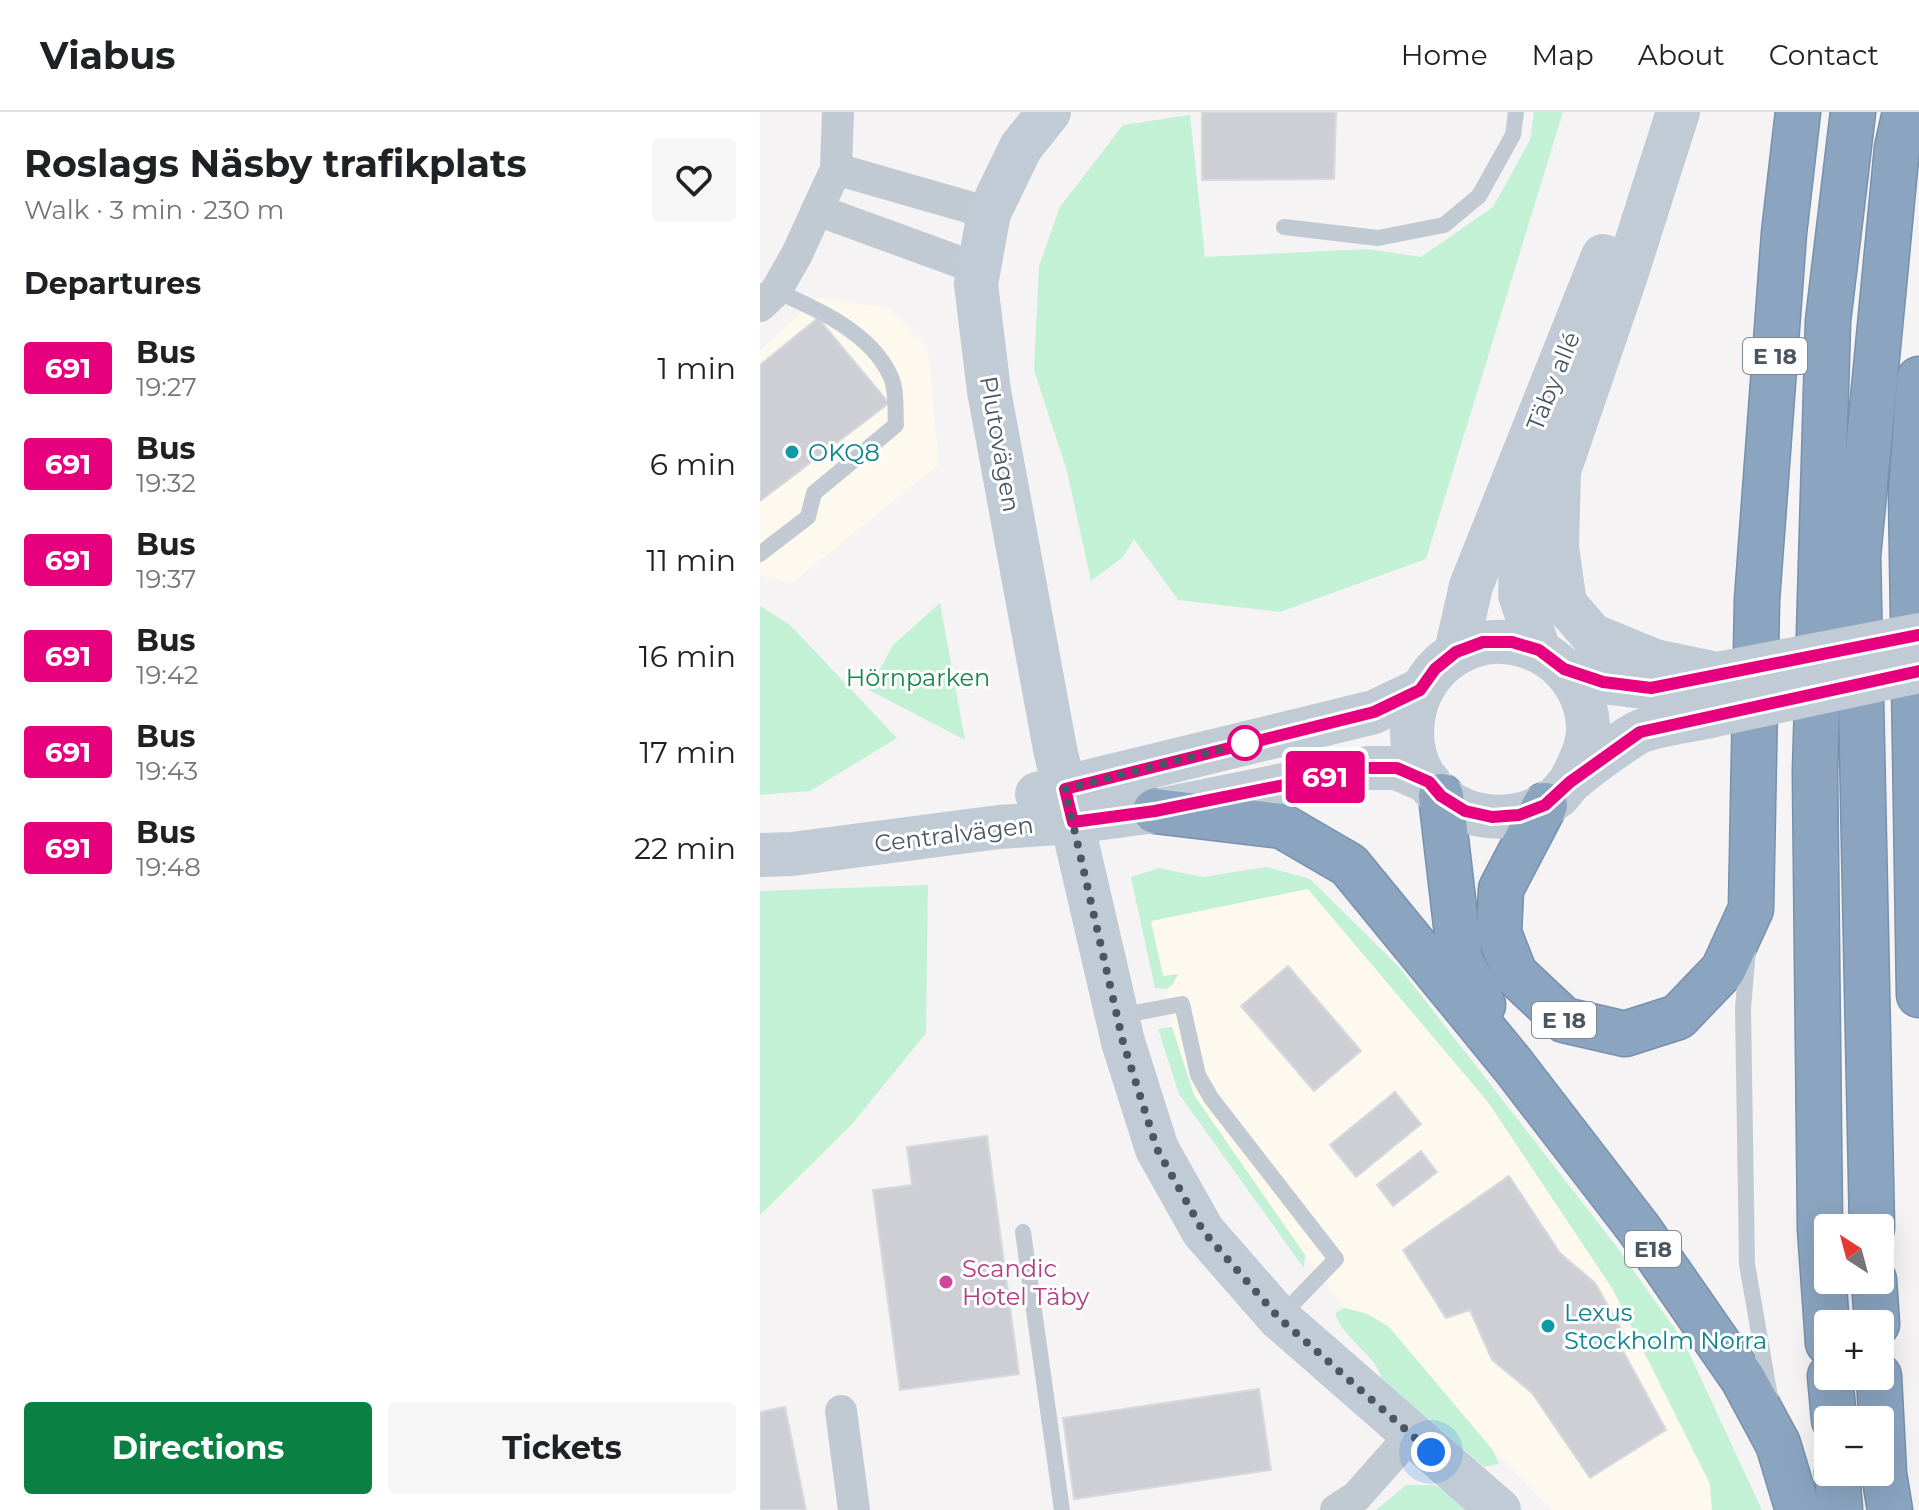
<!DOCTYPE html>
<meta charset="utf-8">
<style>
body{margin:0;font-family:Montserrat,sans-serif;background:#f6f6f6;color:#202124;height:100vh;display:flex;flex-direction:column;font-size:30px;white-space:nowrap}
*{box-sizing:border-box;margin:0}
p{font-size:26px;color:#757577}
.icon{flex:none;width:44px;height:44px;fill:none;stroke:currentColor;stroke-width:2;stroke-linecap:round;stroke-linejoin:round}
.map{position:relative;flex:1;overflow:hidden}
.drawer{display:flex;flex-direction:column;background:#fff;width:760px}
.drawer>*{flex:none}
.badge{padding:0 16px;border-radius:6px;font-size:28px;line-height:52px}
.needle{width:52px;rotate:324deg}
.buttons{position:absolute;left:1054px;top:1102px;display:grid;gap:16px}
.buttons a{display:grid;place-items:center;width:80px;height:80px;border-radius:8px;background:#fff;box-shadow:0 8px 32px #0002;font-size:40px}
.you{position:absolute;width:40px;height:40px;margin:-20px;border:6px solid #fff;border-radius:50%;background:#1a73e8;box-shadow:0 0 0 12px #1a73e833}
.map>.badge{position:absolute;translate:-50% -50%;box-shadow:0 0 0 4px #fff}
h2{padding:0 24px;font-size:30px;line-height:72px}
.round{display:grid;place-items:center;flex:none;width:84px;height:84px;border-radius:8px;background:#f6f6f6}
.head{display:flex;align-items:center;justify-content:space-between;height:136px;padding:0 24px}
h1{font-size:38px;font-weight:700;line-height:60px}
.button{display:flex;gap:16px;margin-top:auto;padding:16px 24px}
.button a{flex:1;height:92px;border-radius:8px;background:#0b8043;color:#fff;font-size:32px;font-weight:700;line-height:92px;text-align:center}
.button a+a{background:#f6f6f6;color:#202124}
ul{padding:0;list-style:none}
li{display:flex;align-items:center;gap:24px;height:96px;padding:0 24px}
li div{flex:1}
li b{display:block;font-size:30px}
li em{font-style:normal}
li .badge{min-width:88px;font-weight:700;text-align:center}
header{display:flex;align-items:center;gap:48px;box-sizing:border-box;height:112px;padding:0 40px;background:#fff;border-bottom:2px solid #e0e0e0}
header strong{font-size:38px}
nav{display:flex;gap:44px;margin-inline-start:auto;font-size:28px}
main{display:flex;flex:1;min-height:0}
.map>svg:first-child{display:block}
</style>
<header>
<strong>Viabus</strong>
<nav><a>Home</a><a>Map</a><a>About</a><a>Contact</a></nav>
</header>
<main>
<section class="drawer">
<div class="head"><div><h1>Roslags Näsby trafikplats</h1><p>Walk · 3 min · 230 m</p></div><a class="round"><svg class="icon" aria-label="heart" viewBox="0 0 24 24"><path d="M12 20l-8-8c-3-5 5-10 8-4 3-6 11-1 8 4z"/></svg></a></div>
<h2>Departures</h2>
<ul>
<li><span class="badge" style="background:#e6007e;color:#fff">691</span><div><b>Bus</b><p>19:27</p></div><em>1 min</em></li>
<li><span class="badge" style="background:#e6007e;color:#fff">691</span><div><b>Bus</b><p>19:32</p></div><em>6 min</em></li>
<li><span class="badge" style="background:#e6007e;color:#fff">691</span><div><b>Bus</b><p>19:37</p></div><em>11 min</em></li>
<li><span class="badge" style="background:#e6007e;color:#fff">691</span><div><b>Bus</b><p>19:42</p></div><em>16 min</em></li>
<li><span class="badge" style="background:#e6007e;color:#fff">691</span><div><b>Bus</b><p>19:43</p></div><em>17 min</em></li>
<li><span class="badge" style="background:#e6007e;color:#fff">691</span><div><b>Bus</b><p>19:48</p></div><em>22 min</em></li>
</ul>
<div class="button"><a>Directions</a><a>Tickets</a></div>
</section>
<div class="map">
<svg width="1159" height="1398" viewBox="0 0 1159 1398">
<rect width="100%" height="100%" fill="#f5f3f3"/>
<g fill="#fdf9ef">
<path d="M58 186 130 196 168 237 179 352 32 471 0 464V238Z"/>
<path d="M548 777 728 990 852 1176 950 1372 952 1398H792L732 1337 629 1215 608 1202 585 1196 545 1143 434 983 412 915 407 877 390 809Z"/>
</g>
<g fill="#c3f1d5">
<path d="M774 0H803L666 447 520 500 418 488 374 427 363 445 331 469 307 359 274 258 279 154 300 95 363 13 430 3 445 145 607 137 661 145 733 95 770 28Z"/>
<path d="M180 491 205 628 109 578 133 533Z"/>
<path d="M0 494 30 513 137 626 50 679 0 683Z"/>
<path d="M506 755 550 767 639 855 857 1135 924 1230 1002 1398H952L950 1372 852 1176 728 990 548 777 391 809 403 864 418 862 413 872 407 877 395 876 371 765 399 756 443 765Z"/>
<path d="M168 773 166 921 93 1011 0 1103V779Z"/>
<path d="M412 915 434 983 545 1143 544 1156 419 982 398 917Z"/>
<path d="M585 1196 608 1202 629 1215 732 1337 739 1352 724 1355 622 1267C616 1242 585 1230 575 1201Z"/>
<path d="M646 1373H675L712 1398H616Z"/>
</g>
<g fill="#cdcfd5" stroke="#d7d9de" stroke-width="2">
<path d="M442 0H576L574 67 442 68Z"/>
<path d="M58 206 129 291 0 389V253Z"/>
<path d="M528 854 601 939 554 979 481 894Z"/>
<path d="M635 980 661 1012 596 1065 570 1033Z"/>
<path d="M227 1024 259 1262 140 1278 113 1078 152 1073 147 1035Z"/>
<path d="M661 1039 677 1060 633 1094 617 1073Z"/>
<path d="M749 1064 800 1141 835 1171 864 1222 855 1224 906 1318 830 1366 772 1281 732 1248 710 1198 686 1206 643 1138Z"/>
<path d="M499 1277 511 1358 314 1387 303 1306Z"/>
<path d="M25 1295 46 1398H0V1300Z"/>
</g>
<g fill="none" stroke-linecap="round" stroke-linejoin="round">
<g stroke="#7690ad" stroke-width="47">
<g id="highway">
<path d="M1159 267 1151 380 1159 883"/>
<path d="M681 684 700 848 723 893"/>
<path d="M785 693 741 777 739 821 755 862 804 908 865 922 918 905 963 858 991 797 997 488 1024 121 1038 0"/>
<path d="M395 699 522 714 589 753 752 952 879 1117 983 1267 1018 1332 1038 1398"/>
<path d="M1112 1116 1098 444 1137 36 1145 0"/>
<path d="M1114 1168 1117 1212"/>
<path d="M1068 1231 1060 1117 1055 660 1068 209 1093 0"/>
<path d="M1070 1264 1074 1308"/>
<path d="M1119 1264 1124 1362 1130 1398"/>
<path d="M1077 1360 1080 1398"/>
</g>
</g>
<g stroke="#c1cad2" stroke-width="16">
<path d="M524 115 618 126 684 113 719 84 753 23 756 0"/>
<path d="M0 442 48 405 54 381 136 313C135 298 137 276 130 263 110 220 57 197 16 179"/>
<path d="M988 838 983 896 987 1152 1010 1285"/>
<path d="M359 904 422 892 438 963 451 986 576 1147 521 1204"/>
<path d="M263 1120 302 1398"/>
</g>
<g stroke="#c1cad2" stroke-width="32">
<path d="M76 57 229 101"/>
<path d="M57 98 219 157"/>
<path d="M0 194 16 179 37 142 76 57 78 0"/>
<path d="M81 1299 94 1398"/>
<path d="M576 1398 596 1385 651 1323"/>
</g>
<g stroke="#c1cbd6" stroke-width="44">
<path d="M289 0 261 35 229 101 216 172 229 279 295 637 363 930 397 1037 443 1119 519 1206 739 1398"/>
<path d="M918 0 865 166 799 359 797 435 805 492 832 523 895 549 957 562"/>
<path d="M779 538 760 483 761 448 790 378"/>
<path d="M696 540 711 474 843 144"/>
<path d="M804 557 843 570 891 576 935 567"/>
<path d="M810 670C819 652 829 634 828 613 825 555 764 515 710 535 637 562 630 670 706 699 737 710 773 705 798 684 802 680 806 674 810 670 823 658 864 628 879 620 898 612 929 609 950 604"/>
<path d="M277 682 614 600 660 578"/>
<path d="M0 743 32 742 239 715 313 710 395 699 608 656H637L669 670"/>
</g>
<use href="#highway" stroke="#8ba5c1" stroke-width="44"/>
<g stroke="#c1cbd6" stroke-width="44">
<path d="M957 562 1159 523"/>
<path d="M950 604 1159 559"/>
</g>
</g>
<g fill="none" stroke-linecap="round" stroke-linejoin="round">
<g stroke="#fff" stroke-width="18">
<path id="line" d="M1159 523 891 576 843 570 804 557 779 538 752 530H723L696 540 675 557 660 578 614 600 305 677 313 710 395 699 608 656H637L669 670 681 684 705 699 732 705 759 703 785 693 810 670 880 620 1159 559"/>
</g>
<use href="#line" stroke="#e6007e" stroke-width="12"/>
<path stroke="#4a5661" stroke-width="8" stroke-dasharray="0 14.4" d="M485 631 493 629 305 677 363 930 397 1037 443 1119 519 1206 671 1340"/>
</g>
<g fill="#0f9aa8" stroke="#fff" stroke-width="3">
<circle cx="32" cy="340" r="8"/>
<circle cx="788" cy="1214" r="8"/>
</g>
<circle fill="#fff" stroke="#e6007e" stroke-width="4" cx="485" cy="631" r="16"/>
<circle fill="#d1479c" stroke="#fff" stroke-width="3" cx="186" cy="1170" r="8"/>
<g text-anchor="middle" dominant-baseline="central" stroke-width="6" stroke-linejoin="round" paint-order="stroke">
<g fill="#fff" stroke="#808990" stroke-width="2">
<rect x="983" y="226" width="64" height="36" rx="6"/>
<rect x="772" y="890" width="64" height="36" rx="6"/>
<rect x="865" y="1119" width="56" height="36" rx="6"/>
</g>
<g font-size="22" font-weight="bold" fill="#4a5661">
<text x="1015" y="244">E 18</text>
<text x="804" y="908">E 18</text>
<text x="893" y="1137">E18</text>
</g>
<g font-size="24" fill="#4a5661" stroke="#fff">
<text transform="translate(793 269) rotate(-68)">Täby allé</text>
<text transform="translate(240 332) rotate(80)">Plutovägen</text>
<text transform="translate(194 722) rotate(-7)">Centralvägen</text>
</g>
<g font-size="24" fill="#0d838f" stroke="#fff" text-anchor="start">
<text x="48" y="340">OKQ8</text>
<text x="804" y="1200">Lexus<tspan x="804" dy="28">Stockholm Norra</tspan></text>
</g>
<g font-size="24" fill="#17864f" stroke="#fff">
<text x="158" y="565">Hörnparken</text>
</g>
<g font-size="24" fill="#b23c85" stroke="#fff" text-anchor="start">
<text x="202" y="1156">Scandic<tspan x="202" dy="28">Hotel Täby</tspan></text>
</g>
</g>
</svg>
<div class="buttons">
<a><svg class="needle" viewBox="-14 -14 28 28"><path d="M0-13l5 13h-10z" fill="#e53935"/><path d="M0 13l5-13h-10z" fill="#757577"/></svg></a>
<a>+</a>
<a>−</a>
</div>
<div class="you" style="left:671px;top:1340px"></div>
<b class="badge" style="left:565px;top:665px;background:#e6007e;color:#fff">691</b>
</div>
</main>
